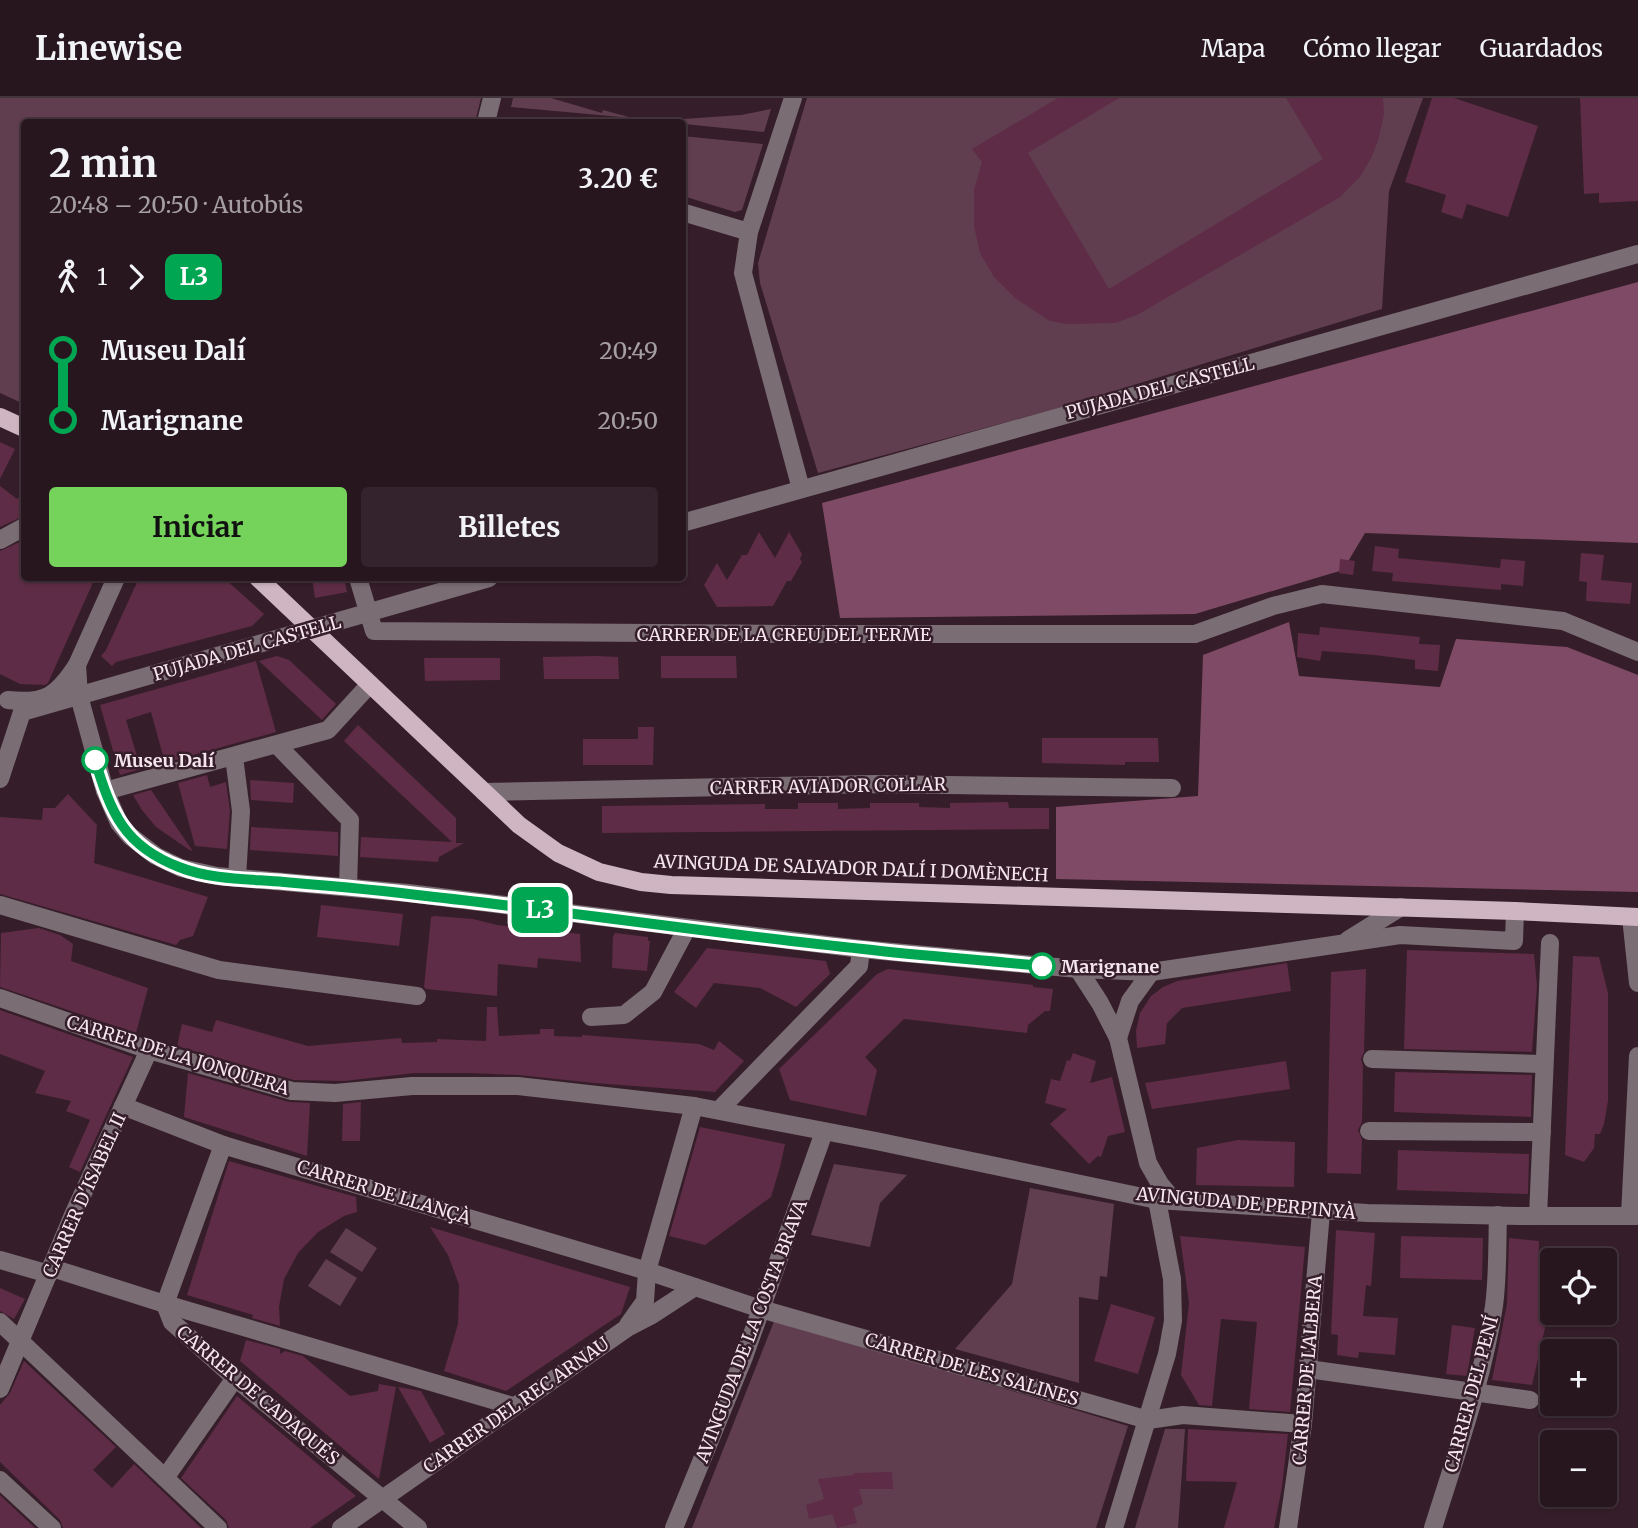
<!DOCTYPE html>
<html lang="es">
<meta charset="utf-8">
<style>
body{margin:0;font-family:Merriweather,serif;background:#34232c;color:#f1f3f6;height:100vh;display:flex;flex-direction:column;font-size:26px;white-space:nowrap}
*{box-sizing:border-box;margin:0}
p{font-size:23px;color:#a59fa4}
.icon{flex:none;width:38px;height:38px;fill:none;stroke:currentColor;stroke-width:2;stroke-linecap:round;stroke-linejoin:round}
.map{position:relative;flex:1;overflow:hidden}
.details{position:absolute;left:21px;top:21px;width:665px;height:462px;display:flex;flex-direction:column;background:#28161f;border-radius:7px;box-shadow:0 2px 5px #0004,0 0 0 2px #44353d}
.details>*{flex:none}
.badge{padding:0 14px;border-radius:10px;font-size:24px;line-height:46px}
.fabs{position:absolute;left:1540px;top:1150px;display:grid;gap:14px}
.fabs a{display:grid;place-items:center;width:77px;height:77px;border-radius:7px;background:#28161f;box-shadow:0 2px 5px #0004,0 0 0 2px #44353d;font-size:35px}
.map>.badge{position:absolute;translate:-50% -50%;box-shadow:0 0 0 4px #fff}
.legs{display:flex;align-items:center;gap:10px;height:77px;padding:0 28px;font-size:23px}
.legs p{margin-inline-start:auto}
.summary{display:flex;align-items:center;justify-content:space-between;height:119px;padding:0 28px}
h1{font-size:38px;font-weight:700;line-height:52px}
.button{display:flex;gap:14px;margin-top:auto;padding:14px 28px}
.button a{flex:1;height:80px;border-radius:7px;background:#75d25b;color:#111;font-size:28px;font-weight:700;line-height:80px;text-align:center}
.button a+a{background:#34232c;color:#f1f3f6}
ul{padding:0 28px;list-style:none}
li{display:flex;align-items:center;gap:24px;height:70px;font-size:26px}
li i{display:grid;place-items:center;width:10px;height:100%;margin:0 9px;background:currentColor}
li i::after{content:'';width:18px;height:18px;margin:-9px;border:5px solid;border-radius:50%;background:#28161f}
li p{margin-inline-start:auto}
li:first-child i{background:linear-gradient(#0000 50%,currentColor 0)}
li:last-child i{background:linear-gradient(currentColor 50%,#0000 0)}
header{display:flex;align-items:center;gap:42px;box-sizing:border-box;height:98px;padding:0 35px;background:#28161f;border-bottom:2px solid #44353d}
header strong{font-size:33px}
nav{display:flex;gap:38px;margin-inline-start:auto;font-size:24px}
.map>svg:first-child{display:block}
</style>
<header>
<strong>Linewise</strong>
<nav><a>Mapa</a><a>Cómo llegar</a><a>Guardados</a></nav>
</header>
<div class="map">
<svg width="1638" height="1430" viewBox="0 0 1638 1430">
<rect width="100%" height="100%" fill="#351e29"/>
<g fill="#603e4f">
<path d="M0 0H481L475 24H24V306L0 295Z"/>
<path d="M513 0H551L602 15 603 12 632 20 511 9Z"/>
<path d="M807 0H1423L1389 93 1382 211 1055 311 818 375 760 185 758 165Z"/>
<path d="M771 11 764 34 654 23 741 17Z"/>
<path d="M682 38 763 46 742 112 735 114 683 98Z"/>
<path d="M834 1066 907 1077 880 1105 870 1149 811 1137Z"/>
<path d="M1030 1090 1114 1106 1107 1179 1100 1178 1098 1202 1079 1199V1285L955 1251 1012 1186Z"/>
<path d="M346 1130 377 1150 362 1174 330 1154Z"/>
<path d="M326 1161 357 1180 340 1208 308 1188Z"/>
<path d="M775 1221 1128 1328 1096 1430H692Z"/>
<path d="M1165 1331H1185L1178 1430H1135Z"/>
</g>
<g fill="#7f4a65">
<path d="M1638 184V445L1365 435 1343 472 1195 516 840 520 822 405Z"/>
<path d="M1289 524 1299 578 1440 589 1456 541 1567 549 1638 577V794L1056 781V709L1198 698 1203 557Z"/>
</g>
<g fill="#5e2c46">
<path d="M1058 0H1119L1028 55 1109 191 1323 61 1286 0H1383L1384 16 1378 43 1371 60 1360 79 1340 99 1137 217 1115 225 1067 226 1050 223 1015 200 994 179 980 155 974 128V92L982 64 972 51Z"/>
<path d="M1432 0H1454L1538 28 1508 119 1467 106 1462 121 1441 114 1446 97 1405 84Z"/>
<path d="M1580 0H1638V103L1599 105V95L1584 96Z"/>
<path d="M0 344 15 351 0 381Z"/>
<path d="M0 388 17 401 24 394V418L0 429Z"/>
<path d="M759 434 775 460 789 434 802 456 800 461 802 464 791 483H787L773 508 717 509 704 487 717 465 727 482 742 457H747Z"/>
<path d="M24 442V480H95L48 585 45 587 20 586 0 576V453Z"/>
<path d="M1375 448 1399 451 1398 460 1462 466 1500 470 1501 461 1525 463 1523 488 1501 486V492L1392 483 1393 475 1372 473Z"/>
<path d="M1581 455 1604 457 1601 482 1632 485 1630 506 1586 503 1587 484 1579 483Z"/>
<path d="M1340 461 1355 463 1353 477 1339 475Z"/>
<path d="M139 480H224L264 516 252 528 116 564 112 568 101 558 106 552Z"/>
<path d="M312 480H344L347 494 315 500Z"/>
<path d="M1320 529 1420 539 1419 546 1440 547 1438 573 1415 571V562L1374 557 1322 553 1320 563 1297 559 1298 535 1319 537Z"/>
<path d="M277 558 289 562 336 606 322 622 259 563Z"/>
<path d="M598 558 618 559 619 581H544L543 559Z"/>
<path d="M661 558H736L737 580H661Z"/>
<path d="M424 560H500V582L425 583Z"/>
<path d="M256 563 276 634 165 665 151 614 126 622 141 671 120 677 100 607Z"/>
<path d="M358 627 456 720V745H464L439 759 438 764 360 759 361 739 452 744 344 643Z"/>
<path d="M638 629H654L653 667H583V641H638Z"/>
<path d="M1042 640H1158L1159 664H1125V667L1042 665Z"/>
<path d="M207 677 210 689 226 684 230 713 227 751 195 748 178 685Z"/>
<path d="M250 682 294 685 293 705 251 702Z"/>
<path d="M151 692 192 752 191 753 156 729 142 712 133 697Z"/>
<path d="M68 696 97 727 94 765 208 799 193 838 180 842 176 847 0 796V719L42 722 43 710H55Z"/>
<path d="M1008 704 1009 710H1049V731L602 735V708L765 706V711H798V705H838V711L870 710V705H919V709L950 710V705Z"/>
<path d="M251 729 338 734V758L250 752Z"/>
<path d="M321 807 403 816 399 848 317 839Z"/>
<path d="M434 818 473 821 497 827 580 836 581 864 538 860 537 870 498 866 497 898 426 891 424 889 431 819Z"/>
<path d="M39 830 60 837 73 846 71 863 148 890 136 935 0 889 1 835Z"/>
<path d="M615 835 648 839V843H650L647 873 612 870 613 839Z"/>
<path d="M707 850 826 863 830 876 796 909 760 890 714 885 696 910 674 894Z"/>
<path d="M1407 852 1534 856 1537 888 1532 954 1404 951Z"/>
<path d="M1573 858 1599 859 1608 895V1003L1604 1026 1600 1036H1595L1594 1050 1584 1064 1565 1057Z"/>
<path d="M1287 865 1291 893 1182 910 1167 925 1165 946 1137 950 1136 933 1140 915 1151 898 1163 889 1177 883Z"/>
<path d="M888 871 1033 887V889L1053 891 1050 913H1045L1028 927 1027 935 904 921 865 959 877 972 866 1018 790 1002 779 971 877 876Z"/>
<path d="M1366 871 1364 954 1361 961 1363 968 1362 1024 1358 1032 1362 1041 1361 1076 1327 1075 1331 874Z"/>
<path d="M487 909H497L499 938 540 936V931H554V938L582 939V937L699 946 714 952 719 943 744 963 715 994 594 985 519 977 470 975H414L344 983 294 982 177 948 182 926 212 934 216 922 308 948 401 940 402 945 437 944V941L486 943Z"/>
<path d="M0 912 133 959 80 1074 69 1069 90 1022 66 1013 71 1003 35 995 45 973 0 956Z"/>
<path d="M1073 955 1096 963 1090 985 1112 979 1125 1034 1108 1038 1101 1059 1098 1058 1089 1066 1050 1026 1067 1011 1045 1005 1051 981 1060 983 1067 962 1070 963Z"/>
<path d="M1286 963 1290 991 1152 1011 1145 985Z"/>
<path d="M1395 974 1532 977 1531 1019 1394 1014Z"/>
<path d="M188 975 289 1004 310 1005 307 1058 184 1019Z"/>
<path d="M361 1004 360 1043H342L343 1006Z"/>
<path d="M700 1029 785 1046 780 1069 771 1099 705 1147 669 1138Z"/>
<path d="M1238 1042 1295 1044 1294 1089 1196 1087 1197 1050Z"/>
<path d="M1398 1052 1529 1056 1528 1096 1397 1092Z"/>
<path d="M229 1063 356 1099 357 1114 344 1118 318 1134 298 1155 284 1181 279 1209 280 1228 252 1220 253 1217 187 1197Z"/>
<path d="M430 1129 630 1189 621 1216 506 1293 444 1273 458 1226 459 1187 448 1157Z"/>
<path d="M1336 1132 1375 1135 1371 1188 1366 1187 1363 1218 1398 1220 1395 1257 1359 1254 1358 1260 1337 1257 1338 1237 1331 1236Z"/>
<path d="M1180 1138 1305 1149 1290 1314 1249 1311 1257 1224 1221 1221 1212 1308 1199 1307 1181 1277 1189 1205Z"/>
<path d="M1401 1138 1483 1140 1482 1182 1400 1180Z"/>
<path d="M1509 1140 1539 1143 1538 1207 1550 1208 1532 1287 1492 1282 1507 1206Z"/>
<path d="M0 1190 25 1201 14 1221 0 1213Z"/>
<path d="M1111 1206 1155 1219 1138 1276 1094 1263Z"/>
<path d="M1452 1227 1475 1230 1467 1278 1446 1276Z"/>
<path d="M246 1242 280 1251V1256L285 1253 303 1258 350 1298 378 1293 379 1286 396 1289 379 1381 240 1263Z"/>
<path d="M24 1263 116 1349 93 1372 112 1390 134 1366 201 1430H63L60 1422 0 1364V1307L10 1295Z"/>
<path d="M398 1289 421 1293 445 1336 430 1345Z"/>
<path d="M237 1298 356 1398 310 1430H229L226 1422 181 1380Z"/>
<path d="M1188 1331 1288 1336 1282 1389 1274 1430H1224L1237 1384 1186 1383Z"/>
<path d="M892 1374 893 1391H859L863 1406 853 1410 857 1425 837 1430 832 1416 809 1421 806 1407 824 1401 818 1381 854 1377V1375Z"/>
<path d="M0 1397 35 1430H0Z"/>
</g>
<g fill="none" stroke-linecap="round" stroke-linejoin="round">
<g stroke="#7a6d73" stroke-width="18">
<path d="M793 0 749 134 743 175 801 391"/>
<path d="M486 24 492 0"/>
<path d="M682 114 749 134"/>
<path d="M682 425 1638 156"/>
<path d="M0 442 24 429"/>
<path d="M116 480 77 567 79 598 105 693 119 725 130 738 156 758 181 770 217 778 408 795 861 851 1078 871 1151 874 1400 837 1514 843 1515 813"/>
<path d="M358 480 374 533 790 536H1195L1273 508 1322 496 1563 523 1638 554"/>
<path d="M8 602C45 606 57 598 77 567"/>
<path d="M22 614 489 480"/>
<path d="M277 647 350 722 348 789"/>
<path d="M234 659 241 713 237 780"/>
<path d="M0 681 22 614"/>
<path d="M105 693 328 632 370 586"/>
<path d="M484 694 875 686 1172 690"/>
<path d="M0 807 219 872 417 898"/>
<path d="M1631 819 1638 885"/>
<path d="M1348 842 1401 809"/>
<path d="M1078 871 1100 905 1118 940 1148 1065 1160 1086 1174 1103"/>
<path d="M0 900 149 952 292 993 335 995 412 988H518L694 1008 876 1043 1157 1102 1367 1115 1519 1118H1638"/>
<path d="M591 919 624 917 653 894 687 830"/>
<path d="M1118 940 1130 903 1151 874"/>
<path d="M1372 961 1544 966"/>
<path d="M123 1008 223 1047 647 1173 761 1211 1148 1322 1183 1317 1303 1326"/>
<path d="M719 1012 859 868 861 851"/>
<path d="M1369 1033 1542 1034"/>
<path d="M1630 1117 1638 958"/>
<path d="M1538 1118 1550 845"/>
<path d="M0 1162 49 1176"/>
<path d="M52 1170 165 1206 513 1308"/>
<path d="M165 1206 172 1224 235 1280 418 1430"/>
<path d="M165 1206 223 1047"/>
<path d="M0 1224 218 1430"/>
<path d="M628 1227 645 1203 647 1173 694 1008"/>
<path d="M1308 1271 1530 1302"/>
<path d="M0 1291 73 1117 149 952"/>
<path d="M165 1380 235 1280"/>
<path d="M0 1382 52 1430"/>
<path d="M341 1430 627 1230 652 1217 695 1189"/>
<path d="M674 1430 744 1259 824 1034"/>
<path d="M1114 1430 1167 1256 1173 1223 1172 1181 1157 1102"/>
<path d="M1288 1430 1303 1326 1321 1114"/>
<path d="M1433 1430C1455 1359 1483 1282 1494 1208 1498 1178 1497 1148 1498 1117"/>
</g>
<g stroke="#cfb5c1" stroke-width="18">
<path d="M0 319 24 330"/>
<path d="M258 480 519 727 558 755 599 774 641 784 671 787 1515 813 1638 819"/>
</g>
</g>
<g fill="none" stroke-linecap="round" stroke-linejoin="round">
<g stroke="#fff" stroke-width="16">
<path id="line-1" d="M95 662C111 715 124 748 179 769 211 782 250 781 284 784 332 788 379 792 426 798 572 814 717 836 863 851 923 858 983 862 1042 868"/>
</g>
<use href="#line-1" stroke="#00a651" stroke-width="10"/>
</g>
<g fill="#fff" stroke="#00a651" stroke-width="3.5">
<circle cx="95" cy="662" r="12"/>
<circle cx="1042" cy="868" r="12"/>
</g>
<g text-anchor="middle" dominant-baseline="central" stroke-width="5" stroke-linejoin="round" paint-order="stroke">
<g font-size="18" fill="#f5e5ec" stroke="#351e29">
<text transform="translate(1160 290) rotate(-15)">PUJADA DEL CASTELL</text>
<text x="784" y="536">CARRER DE LA CREU DEL TERME</text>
<text transform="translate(247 550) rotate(-16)">PUJADA DEL CASTELL</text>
<text transform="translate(828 688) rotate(-1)">CARRER AVIADOR COLLAR</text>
<text transform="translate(851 770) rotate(2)">AVINGUDA DE SALVADOR DALÍ I DOMÈNECH</text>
<text transform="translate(178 957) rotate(17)">CARRER DE LA JONQUERA</text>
<text transform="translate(384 1094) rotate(17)">CARRER DE LLANÇÀ</text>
<text transform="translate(84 1097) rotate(-66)">CARRER D'ISABEL II</text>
<text transform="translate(1246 1105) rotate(5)">AVINGUDA DE PERPINYÀ</text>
<text transform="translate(751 1233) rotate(-69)">AVINGUDA DE LA COSTA BRAVA</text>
<text transform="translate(972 1271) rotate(16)">CARRER DE LES SALINES</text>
<text transform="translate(1307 1272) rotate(-85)">CARRER DE L'ALBERA</text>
<text transform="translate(1471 1296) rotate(-75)">CARRER DEL PENÍ</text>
<text transform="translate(258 1297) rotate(40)">CARRER DE CADAQUÉS</text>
<text transform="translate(516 1307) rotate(-35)">CARRER DEL REC ARNAU</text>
</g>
<g font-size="18" font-weight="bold" fill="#f5e5ec" stroke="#351e29" text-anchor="start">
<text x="114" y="662">Museu Dalí</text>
<text x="1061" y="868">Marignane</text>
</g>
</g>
</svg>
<div class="fabs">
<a><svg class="icon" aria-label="locate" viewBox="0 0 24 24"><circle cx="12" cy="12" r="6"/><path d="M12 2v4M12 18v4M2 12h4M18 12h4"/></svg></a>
<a>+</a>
<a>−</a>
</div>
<b class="badge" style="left:540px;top:812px;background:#00a651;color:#fff">L3</b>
<section class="details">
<div class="summary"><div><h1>2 min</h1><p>20:48 – 20:50 · Autobús</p></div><b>3.20 €</b></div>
<div class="legs"><svg class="icon" aria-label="walk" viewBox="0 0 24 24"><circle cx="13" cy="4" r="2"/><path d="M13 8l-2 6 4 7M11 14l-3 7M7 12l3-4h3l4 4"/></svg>1<svg class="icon" aria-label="forward" viewBox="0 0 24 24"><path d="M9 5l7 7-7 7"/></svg><b class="badge" style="background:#00a651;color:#fff">L3</b></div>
<ul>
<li><i style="color:#00a651"></i><b>Museu Dalí</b><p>20:49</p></li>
<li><i style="color:#00a651"></i><b>Marignane</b><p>20:50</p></li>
</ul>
<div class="button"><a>Iniciar</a><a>Billetes</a></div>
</section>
</div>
